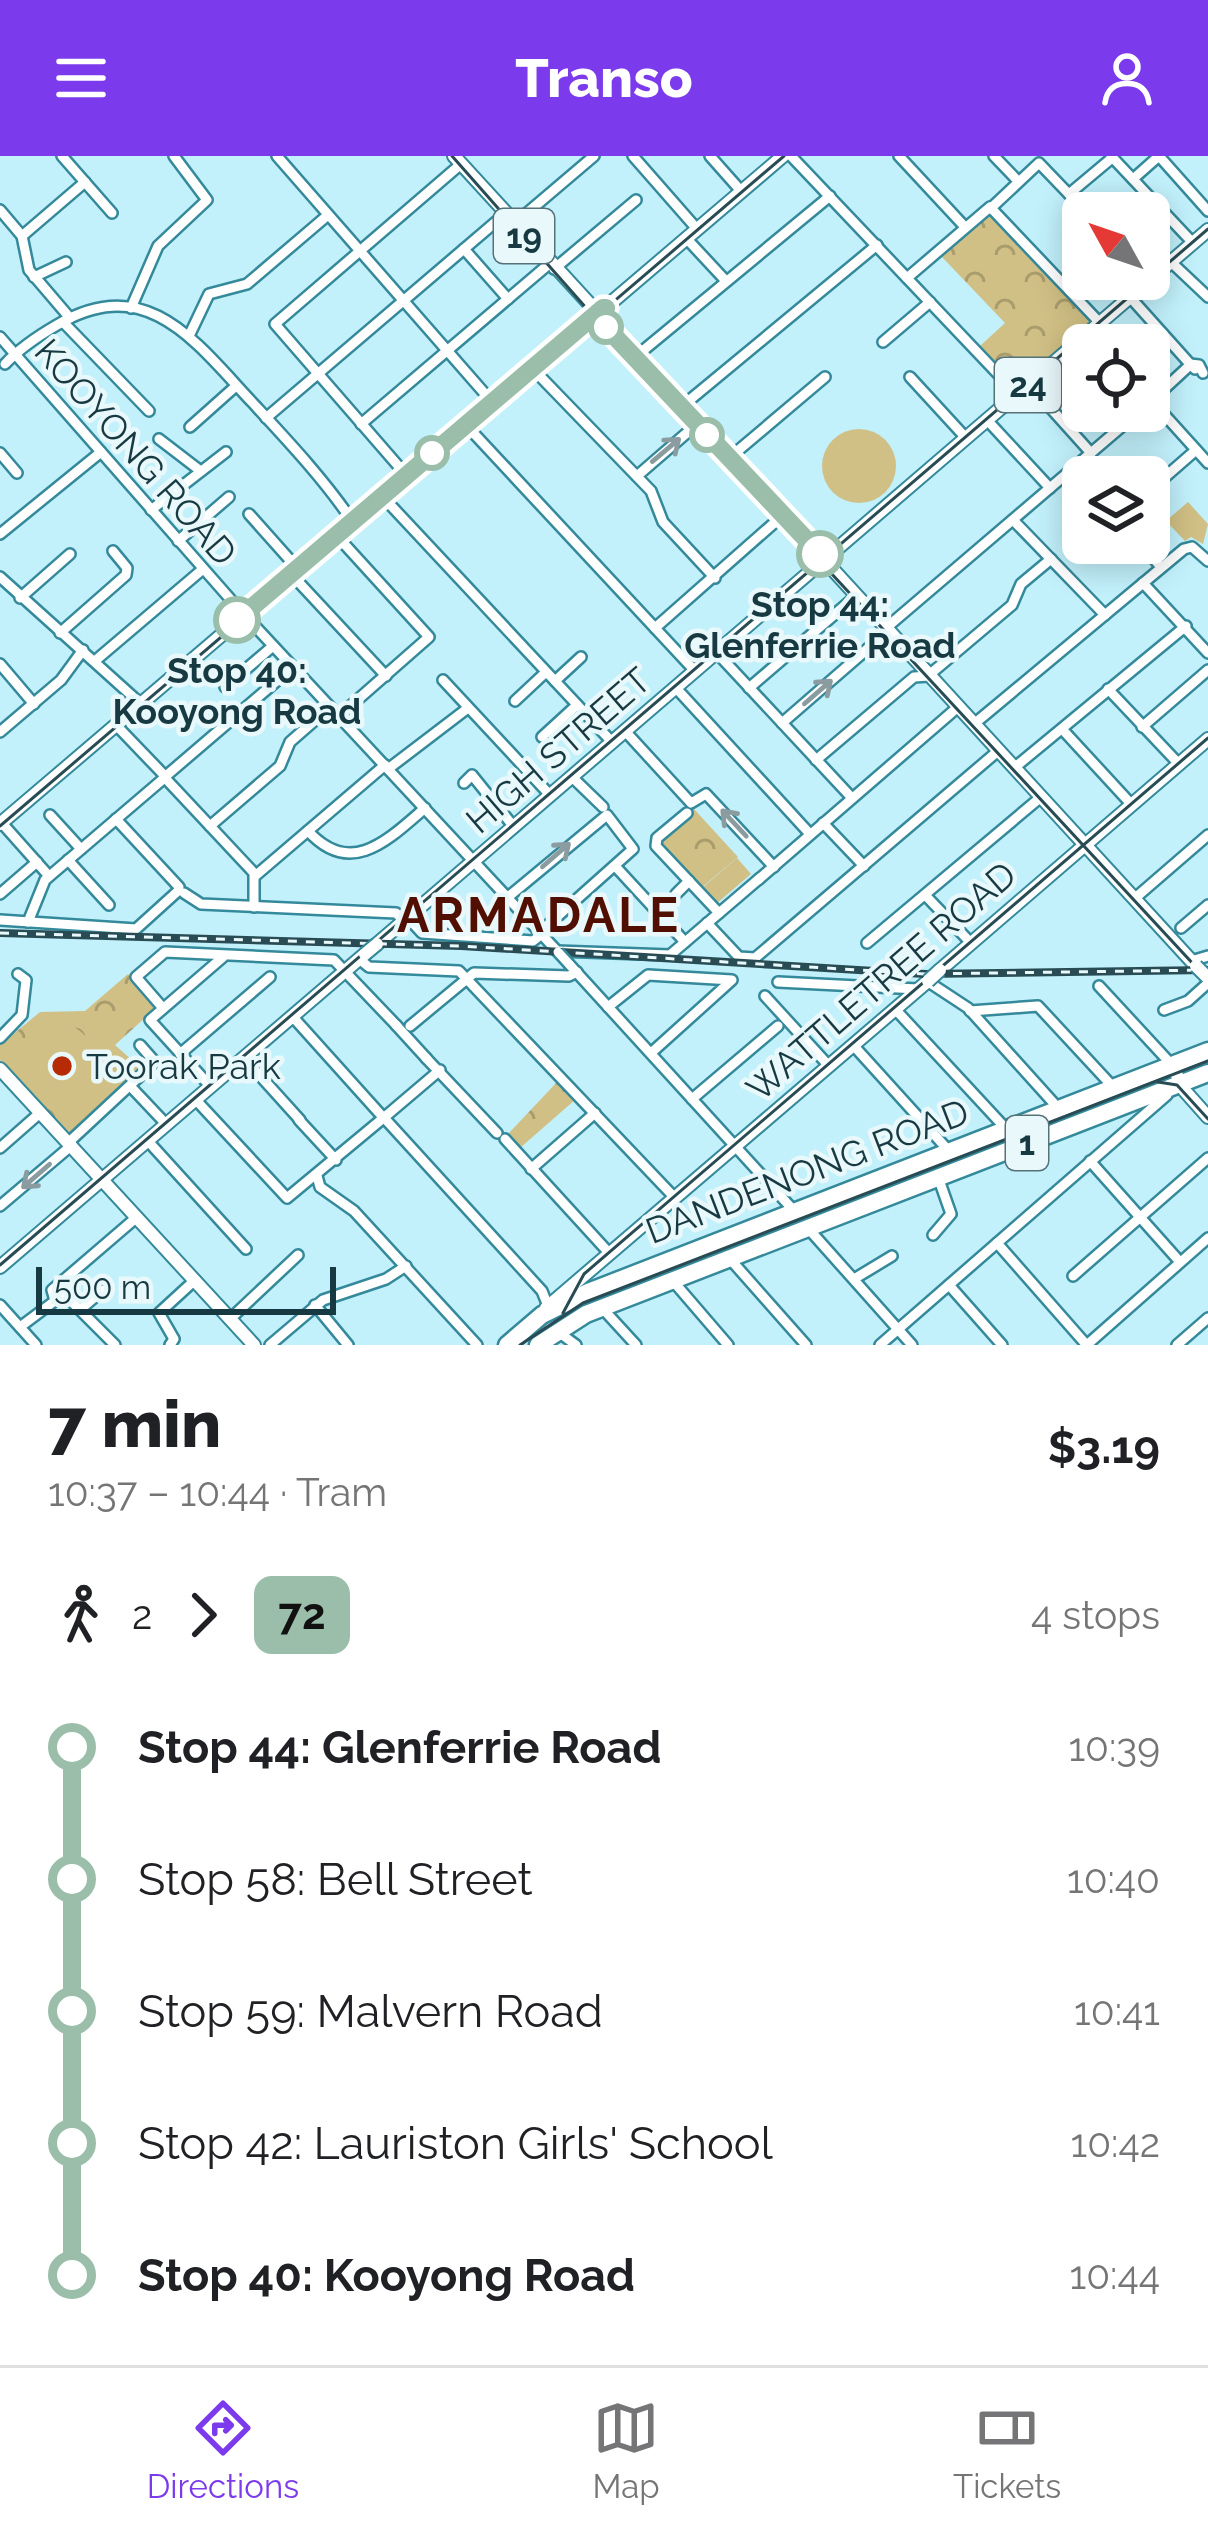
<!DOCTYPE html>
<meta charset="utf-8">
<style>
body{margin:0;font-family:Raleway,sans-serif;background:#f6f6f6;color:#202124;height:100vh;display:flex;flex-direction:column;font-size:45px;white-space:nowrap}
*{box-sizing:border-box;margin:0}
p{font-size:39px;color:#757577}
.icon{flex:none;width:66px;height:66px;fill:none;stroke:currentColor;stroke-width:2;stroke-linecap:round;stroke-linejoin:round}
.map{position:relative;height:1189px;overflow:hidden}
.panel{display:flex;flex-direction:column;background:#fff;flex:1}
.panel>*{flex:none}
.badge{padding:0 24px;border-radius:18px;font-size:42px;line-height:78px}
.needle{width:78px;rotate:310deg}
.controls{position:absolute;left:1062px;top:36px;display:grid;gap:24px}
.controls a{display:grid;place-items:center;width:108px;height:108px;border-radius:18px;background:#fff;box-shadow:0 6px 30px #0003;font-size:60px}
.scale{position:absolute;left:36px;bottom:30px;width:300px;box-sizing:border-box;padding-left:12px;border:6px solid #173941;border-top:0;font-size:33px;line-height:42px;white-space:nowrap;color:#173941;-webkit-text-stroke:9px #e9f8fb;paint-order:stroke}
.map>.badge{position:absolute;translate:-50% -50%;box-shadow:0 0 0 6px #fff}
.legs{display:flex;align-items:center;gap:18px;height:132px;padding:0 48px;font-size:39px}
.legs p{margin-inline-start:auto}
.headline{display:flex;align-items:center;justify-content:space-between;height:204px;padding:0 48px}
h1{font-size:66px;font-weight:800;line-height:90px}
ul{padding:0 48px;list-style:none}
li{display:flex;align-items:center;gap:42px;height:132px;font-size:45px}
li i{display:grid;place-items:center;width:18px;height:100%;margin:0 15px;background:currentColor}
li i::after{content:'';width:30px;height:30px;margin:-15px;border:9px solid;border-radius:50%;background:#fff}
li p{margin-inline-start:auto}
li:first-child i{background:linear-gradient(#0000 50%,currentColor 0)}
li:last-child i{background:linear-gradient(currentColor 50%,#0000 0)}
header{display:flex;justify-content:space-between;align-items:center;height:156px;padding:0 48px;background:#7c3aed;color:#fff;font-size:54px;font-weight:800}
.menu{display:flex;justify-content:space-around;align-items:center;height:168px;border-top:3px solid #e0e0e0;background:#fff;font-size:33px;color:#757577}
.menu a{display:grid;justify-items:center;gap:6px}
.menu .current{color:#7c3aed}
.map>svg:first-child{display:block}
</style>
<header><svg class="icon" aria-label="menu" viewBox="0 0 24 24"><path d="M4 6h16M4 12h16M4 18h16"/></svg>Transo<svg class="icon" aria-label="person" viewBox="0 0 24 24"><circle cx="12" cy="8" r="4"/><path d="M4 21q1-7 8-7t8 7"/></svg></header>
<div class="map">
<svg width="1208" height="1189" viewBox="0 0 1208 1189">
<defs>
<pattern id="park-crowns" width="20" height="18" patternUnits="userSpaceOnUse" patternTransform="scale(3)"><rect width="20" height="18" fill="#d1c085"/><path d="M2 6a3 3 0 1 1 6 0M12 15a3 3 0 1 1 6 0" fill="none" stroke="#a99d6e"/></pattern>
</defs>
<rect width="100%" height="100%" fill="#c2f1fc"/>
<g fill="url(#park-crowns)">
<path d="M991 57 1093 165 1017 230 980 190 1005 167 941 100Z"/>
<path d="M694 653 738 701 700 733 657 686Z"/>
<path d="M128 818 158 850 115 889 142 913 70 978 0 904V889L40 856 85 855Z"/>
<path d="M558 925 576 943 520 992 508 978Z"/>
</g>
<g fill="#d1c085">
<circle cx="859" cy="310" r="37"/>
<path d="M1188 346 1208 368 1203 388 1191 381 1185 385 1166 365Z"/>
<path d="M737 702 751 718 716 748 702 732Z"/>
<path d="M46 864C84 864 100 893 103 928L84 954 56 953 21 909 24 883Z"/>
</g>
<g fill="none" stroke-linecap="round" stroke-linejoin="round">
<g stroke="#34899a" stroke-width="14">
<g id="minor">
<path d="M62 0 112 57"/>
<path d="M277 0 493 247"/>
<path d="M633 0 697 73"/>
<path d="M710 0 741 35"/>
<path d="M791 0 1017 238"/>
<path d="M899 0 965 71"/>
<path d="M994 0 1017 24"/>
<path d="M1111 0 1193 87"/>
<path d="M1133 23 1159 0 1208 55"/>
<path d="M1069 38 1112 2"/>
<path d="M990 53 1039 7 1087 57"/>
<path d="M0 54 22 80 29 114 70 162"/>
<path d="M514 68 594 0"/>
<path d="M22 80 85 26"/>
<path d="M686 82 726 125"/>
<path d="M464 93 508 143"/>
<path d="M1171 106 1208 141"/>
<path d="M554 113 636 44"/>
<path d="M34 121 66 106"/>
<path d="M907 122 990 51 1100 167"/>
<path d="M1130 141 1190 208"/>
<path d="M131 152 158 90 207 44 174 0"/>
<path d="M63 166 149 255"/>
<path d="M189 180 209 138 247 128 328 59"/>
<path d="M0 181 239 453 558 796"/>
<path d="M883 186 930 146"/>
<path d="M634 202 830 40"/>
<path d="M5 208C19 193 38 180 57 169 146 116 195 185 251 245 287 284 323 322 353 366"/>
<path d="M1199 209 1190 208 1195 213 1199 209 1203 217"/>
<path d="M533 213 651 335 663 366 715 422"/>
<path d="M910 221 966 282"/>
<path d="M1029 228 1091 297"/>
<path d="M1152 245 1208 307"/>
<path d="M1149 247 1190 209"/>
<path d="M680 252 877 89"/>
<path d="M266 262 505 58"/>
<path d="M987 264 1050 332"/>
<path d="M361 268 549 108"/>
<path d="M466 269 695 515"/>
<path d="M190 271 236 230"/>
<path d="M159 283 198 313"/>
<path d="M0 297 17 317"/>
<path d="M728 303 825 221"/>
<path d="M407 320 275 168 461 8"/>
<path d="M637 320 696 269"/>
<path d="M1149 335 1196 294"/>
<path d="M383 341 612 586"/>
<path d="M151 354 226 296"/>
<path d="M249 358 298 413"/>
<path d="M1013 364 1105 459"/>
<path d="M0 378 101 296"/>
<path d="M337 380 429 481 339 560"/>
<path d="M178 385 229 341"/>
<path d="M1140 387 1161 411"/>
<path d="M292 419 386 520"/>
<path d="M0 421 141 548"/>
<path d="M1143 427 1208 497"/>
<path d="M20 442 70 398"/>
<path d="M655 472 782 360"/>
<path d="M886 472 1140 255"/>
<path d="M60 477 126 419 127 412 113 395"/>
<path d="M717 497 852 642"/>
<path d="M96 504 203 413"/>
<path d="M0 508 34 548"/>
<path d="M929 519 1012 449 1021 428 1051 403"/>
<path d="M443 524 550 639"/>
<path d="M555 525 581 501"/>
<path d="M225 531 273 490"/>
<path d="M676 532 810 678"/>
<path d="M749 532 856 440"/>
<path d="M1108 533 1179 608"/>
<path d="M515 545 546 516"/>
<path d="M782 567 888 475"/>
<path d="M974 568 1184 393 1192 391 1208 405"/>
<path d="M116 569 163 618"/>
<path d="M1142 571 1208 514"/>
<path d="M1062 573 1132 649"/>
<path d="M625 575 691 647 706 638 774 711"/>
<path d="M0 576 61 524 83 494"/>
<path d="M542 581 577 549"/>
<path d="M816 604 914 521 929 520"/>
<path d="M1014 612 1186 470"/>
<path d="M388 613 468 552"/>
<path d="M167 619 293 511"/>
<path d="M572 621 603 651"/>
<path d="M166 623 254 717V751"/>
<path d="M464 627 472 619 514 671"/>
<path d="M687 657 657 682 656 690 719 757"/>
<path d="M50 659 81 693"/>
<path d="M116 663 179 731"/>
<path d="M1 666 49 720"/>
<path d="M823 667 864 710"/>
<path d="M210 670 280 610 290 586 330 551"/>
<path d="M308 675C351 722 388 684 425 652"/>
<path d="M68 704 109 749"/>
<path d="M615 710 685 786"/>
<path d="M255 720 385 609"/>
<path d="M758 724 958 551"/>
<path d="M184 737 201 748 396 757 404 765"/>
<path d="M0 738 37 706"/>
<path d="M676 738 689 725"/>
<path d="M926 740 971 787"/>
<path d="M508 741 607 659 633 693 540 776"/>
<path d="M1134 743 1208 679"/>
<path d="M408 762 422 777 533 785 542 778"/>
<path d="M0 764 136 773 178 735"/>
<path d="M28 766 45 724 162 624"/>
<path d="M707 767 739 801 755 802 998 595"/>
<path d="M1181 772 1208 749"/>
<path d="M867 787 1041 641"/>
<path d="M557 795 670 799 760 722"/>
<path d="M359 803 369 811 459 815 675 1042"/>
<path d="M1191 805 1208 800"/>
<path d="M569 808 796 1057"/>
<path d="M927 825 968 852 1059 953"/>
<path d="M778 826 918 833"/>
<path d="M1099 830 1172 909"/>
<path d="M765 840 829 910"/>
<path d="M162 851 136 821 165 796 334 804 397 870"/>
<path d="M608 851 648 819 732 824 651 897"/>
<path d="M895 853 1021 989"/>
<path d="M1164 854 1188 845 1208 827"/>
<path d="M970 855 1038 850 1114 932"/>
<path d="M292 860 381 959"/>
<path d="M396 869 427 903"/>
<path d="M410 870 474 817 569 820 577 816"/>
<path d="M0 882 22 859 26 824 18 818"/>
<path d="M853 889 949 995"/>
<path d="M180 898 270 821"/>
<path d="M244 902 300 964"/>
<path d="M426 902 497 977"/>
<path d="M210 930 150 864 223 801"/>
<path d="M132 932 166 968"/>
<path d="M195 943 287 1042 381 964"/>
<path d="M692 943 778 870"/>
<path d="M387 959 440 914"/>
<path d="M299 964 336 1004"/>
<path d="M387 965 542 1135 548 1150"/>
<path d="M505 983 610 1098"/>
<path d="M147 984 246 1093"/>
<path d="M69 986 155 906 140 889"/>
<path d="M0 992 41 956"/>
<path d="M1090 1005 1180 1106"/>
<path d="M531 1013 595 957"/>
<path d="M317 1020 320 1031 354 1055 477 1189"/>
<path d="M0 1050 72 989"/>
<path d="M806 1070 912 1189"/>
<path d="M933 1079 951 1058 938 1021"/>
<path d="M997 1087 1084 1186"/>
<path d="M730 1103 806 1189"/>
<path d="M1073 1120 1208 1002"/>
<path d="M854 1123 892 1100"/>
<path d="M673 1125 728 1189"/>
<path d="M949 1129 1002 1189"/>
<path d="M54 1141 52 1134 137 1061"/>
<path d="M0 1149 36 1189"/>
<path d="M315 1149 348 1189"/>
<path d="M82 1152 103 1134"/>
<path d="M603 1153 636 1189"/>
<path d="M230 1163 298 1099"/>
<path d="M20 1171 64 1138 115 1189"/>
<path d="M557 1175 576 1189"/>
<path d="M1089 1187 1208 1082"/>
<path d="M170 1189 174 1183 159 1157 195 1124"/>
<path d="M270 1189 323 1144 386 1123 406 1110"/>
<path d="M880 1189 1167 939"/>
<path d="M1177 1189 1208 1162"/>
</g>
</g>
<g stroke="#34899a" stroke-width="16">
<g id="major">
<path d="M454 0 1196 810"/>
<path d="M0 668 783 0"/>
<path d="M377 788 1208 74"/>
<path d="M940 814 1208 583"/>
<path d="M1172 909 1184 934 1208 961"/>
<path d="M0 913 254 1189"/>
<path d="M0 1111 365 798"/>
<path d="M546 1152 928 825"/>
</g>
</g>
<g stroke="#34899a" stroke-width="21">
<g id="highway">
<path d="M507 1189 542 1159 588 1136 1208 895"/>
<path d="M538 1189 586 1158 1208 917"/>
</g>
</g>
<use href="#minor" stroke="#fff" stroke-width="9"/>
<use href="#major" stroke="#fff" stroke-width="12"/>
<use href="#highway" stroke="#fff" stroke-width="16"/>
<g stroke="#294c54" stroke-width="3">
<path d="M452 0 603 171 1208 824"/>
<path d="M0 670 784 0"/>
<path d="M1158 926 1177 929 1208 963"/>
<path d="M0 1109 1208 73"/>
<path d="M563 1157 584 1118 1208 582"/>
<path d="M520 1189 583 1147 1208 905"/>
</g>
<g stroke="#294c54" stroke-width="8">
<path id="rail" d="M0 777 461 790 925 818 1208 814"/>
</g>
<use href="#rail" stroke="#e9f8fb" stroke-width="3" stroke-dasharray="9" stroke-linecap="butt"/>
<g stroke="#34899a" stroke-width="14" stroke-linecap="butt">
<path id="minor-bridge" d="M558 796 569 808"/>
</g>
<g stroke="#34899a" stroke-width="16" stroke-linecap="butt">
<g id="major-bridge">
<path d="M365 798 377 788"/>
<path d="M1196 810 1207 821"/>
<path d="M928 825 940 814"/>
</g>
</g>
<use href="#minor-bridge" stroke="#fff" stroke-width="9"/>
<use href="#major-bridge" stroke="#fff" stroke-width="12"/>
</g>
<defs><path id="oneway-shaft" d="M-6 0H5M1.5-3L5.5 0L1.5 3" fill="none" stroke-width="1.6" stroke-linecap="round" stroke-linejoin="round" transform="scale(3)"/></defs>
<g stroke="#8b9ca0">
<use href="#oneway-shaft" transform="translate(666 294) rotate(-40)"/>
<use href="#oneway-shaft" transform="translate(818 536) rotate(-41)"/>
<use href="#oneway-shaft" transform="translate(734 667) rotate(-133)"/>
<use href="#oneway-shaft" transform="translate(556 699) rotate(-41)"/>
<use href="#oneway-shaft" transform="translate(36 1020) rotate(139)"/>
</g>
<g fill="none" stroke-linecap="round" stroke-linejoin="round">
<g stroke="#fff" stroke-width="27">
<path id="line-1" d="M237 464 603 152 599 158 606 152 602 160 605 170 820 398"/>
</g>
<use href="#line-1" stroke="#9abeaa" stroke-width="18"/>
</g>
<g fill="#fff" stroke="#9abeaa" stroke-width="6">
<circle cx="606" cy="171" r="15"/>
<circle cx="707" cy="279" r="15"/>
<circle cx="432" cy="297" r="15"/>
<circle cx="820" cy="398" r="21"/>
<circle cx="237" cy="464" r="21"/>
</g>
<circle fill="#b62b06" stroke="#e9f8fb" stroke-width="4.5" cx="62" cy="910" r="12"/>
<g text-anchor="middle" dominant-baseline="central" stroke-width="9" stroke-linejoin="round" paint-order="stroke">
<g fill="#e9f8fb" stroke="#567279" stroke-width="3">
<rect x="494" y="53" width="60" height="54" rx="9"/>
<rect x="995" y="202" width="66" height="54" rx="9"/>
<rect x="1006" y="960" width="42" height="54" rx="9"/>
</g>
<g font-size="33" font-weight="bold" fill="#173941">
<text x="524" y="80">19</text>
<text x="1028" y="229">24</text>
<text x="1027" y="987">1</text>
</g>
<g font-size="36" fill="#173941" stroke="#e9f8fb">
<text transform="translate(136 296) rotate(49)">KOOYONG ROAD</text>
<text transform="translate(558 594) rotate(-41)">HIGH STREET</text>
<text transform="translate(881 825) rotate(-41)">WATTLETREE ROAD</text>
<text transform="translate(807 1015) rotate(-21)">DANDENONG ROAD</text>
</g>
<g font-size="36" font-weight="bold" fill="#173941" stroke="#e9f8fb">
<text x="820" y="448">Stop 44:<tspan x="820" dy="41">Glenferrie Road</tspan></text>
<text x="237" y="514">Stop 40:<tspan x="237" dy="41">Kooyong Road</tspan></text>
</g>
<g font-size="36" fill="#173941" stroke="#e9f8fb" text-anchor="start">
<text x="86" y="910">Toorak Park</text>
</g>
<g font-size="48" font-weight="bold" letter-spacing="3" fill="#510f02" stroke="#e9f8fb">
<text x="539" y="759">ARMADALE</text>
</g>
</g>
</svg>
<div class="controls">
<a><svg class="needle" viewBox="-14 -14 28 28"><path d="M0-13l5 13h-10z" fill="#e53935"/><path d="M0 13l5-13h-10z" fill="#757577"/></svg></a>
<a><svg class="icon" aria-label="locate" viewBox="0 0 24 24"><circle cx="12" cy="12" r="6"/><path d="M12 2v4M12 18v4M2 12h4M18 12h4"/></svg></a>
<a><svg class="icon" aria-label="layers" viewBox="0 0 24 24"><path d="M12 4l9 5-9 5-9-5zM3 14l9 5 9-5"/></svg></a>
</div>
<div class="scale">500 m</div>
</div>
<section class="panel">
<div class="headline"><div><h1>7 min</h1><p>10:37 – 10:44 · Tram</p></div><b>$3.19</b></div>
<div class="legs"><svg class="icon" aria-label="walk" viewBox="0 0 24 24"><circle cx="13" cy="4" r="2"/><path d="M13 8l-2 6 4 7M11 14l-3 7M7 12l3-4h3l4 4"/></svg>2<svg class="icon" aria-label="forward" viewBox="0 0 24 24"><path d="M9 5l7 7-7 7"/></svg><b class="badge" style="background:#9abeaa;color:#111">72</b><p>4 stops</p></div>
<ul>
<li><i style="color:#9abeaa"></i><b>Stop 44: Glenferrie Road</b><p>10:39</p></li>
<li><i style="color:#9abeaa"></i><span>Stop 58: Bell Street</span><p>10:40</p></li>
<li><i style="color:#9abeaa"></i><span>Stop 59: Malvern Road</span><p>10:41</p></li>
<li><i style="color:#9abeaa"></i><span>Stop 42: Lauriston Girls' School</span><p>10:42</p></li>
<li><i style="color:#9abeaa"></i><b>Stop 40: Kooyong Road</b><p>10:44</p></li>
</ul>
</section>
<nav class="menu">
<a class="current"><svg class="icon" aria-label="directions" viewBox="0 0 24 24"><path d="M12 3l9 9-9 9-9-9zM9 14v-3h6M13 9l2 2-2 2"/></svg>Directions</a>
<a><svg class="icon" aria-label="map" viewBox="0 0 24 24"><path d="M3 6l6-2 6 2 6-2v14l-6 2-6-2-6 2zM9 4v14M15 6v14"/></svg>Map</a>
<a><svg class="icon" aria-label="tickets" viewBox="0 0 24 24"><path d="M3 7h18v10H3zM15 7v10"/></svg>Tickets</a>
</nav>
